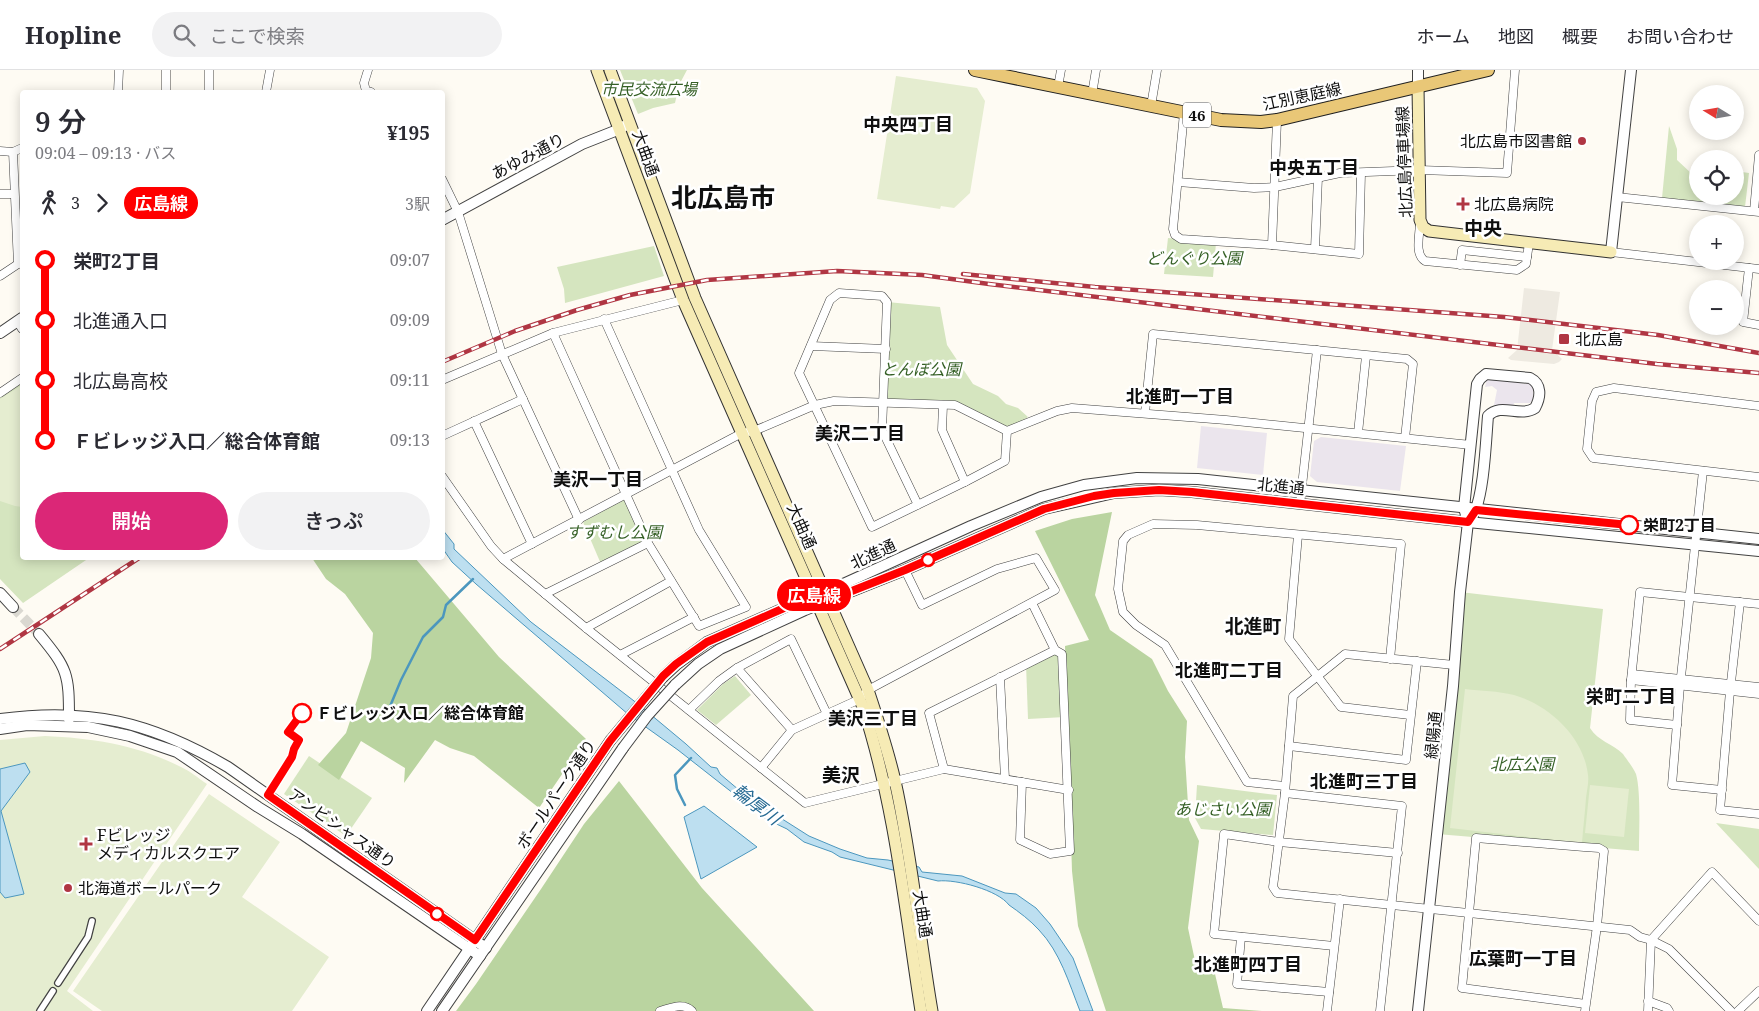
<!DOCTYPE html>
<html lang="ja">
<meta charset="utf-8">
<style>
body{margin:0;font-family:"Noto Serif","Noto Sans JP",serif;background:#f2f2f3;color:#2b2b33;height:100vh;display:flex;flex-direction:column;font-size:19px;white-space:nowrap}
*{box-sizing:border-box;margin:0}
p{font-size:16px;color:#7c7c81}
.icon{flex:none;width:28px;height:28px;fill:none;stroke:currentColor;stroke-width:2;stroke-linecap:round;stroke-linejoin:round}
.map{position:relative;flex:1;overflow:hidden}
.sheet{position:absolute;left:20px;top:20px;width:425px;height:470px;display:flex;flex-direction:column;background:#fff;border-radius:5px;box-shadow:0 2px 12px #0003}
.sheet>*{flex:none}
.badge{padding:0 10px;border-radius:16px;font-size:18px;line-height:32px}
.needle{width:32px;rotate:281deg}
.fabs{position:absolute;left:1689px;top:15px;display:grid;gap:10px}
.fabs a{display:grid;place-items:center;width:55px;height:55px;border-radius:50%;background:#fff;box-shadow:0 2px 12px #0003;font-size:25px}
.map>.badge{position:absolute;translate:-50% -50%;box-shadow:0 0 0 2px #fff}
.legs{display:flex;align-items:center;gap:8px;height:55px;padding:0 15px;font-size:16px}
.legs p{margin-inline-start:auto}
.summary{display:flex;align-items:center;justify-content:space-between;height:85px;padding:0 15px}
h1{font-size:28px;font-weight:600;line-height:38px}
.button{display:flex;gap:10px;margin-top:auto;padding:10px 15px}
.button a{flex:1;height:58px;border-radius:30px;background:#db2777;color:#fff;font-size:20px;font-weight:600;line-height:58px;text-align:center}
.button a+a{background:#f2f2f3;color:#2b2b33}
ul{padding:0 15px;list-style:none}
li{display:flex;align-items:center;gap:18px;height:60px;font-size:19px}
li i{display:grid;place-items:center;width:8px;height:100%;margin:0 6px;background:currentColor}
li i::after{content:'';width:12px;height:12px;margin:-6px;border:4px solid;border-radius:50%;background:#fff}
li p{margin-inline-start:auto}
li:first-child i{background:linear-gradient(#0000 50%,currentColor 0)}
li:last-child i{background:linear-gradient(currentColor 50%,#0000 0)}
header{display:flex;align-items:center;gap:30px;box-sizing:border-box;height:70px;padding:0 25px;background:#fff;border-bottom:1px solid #e1e1e2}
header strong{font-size:24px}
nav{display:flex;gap:28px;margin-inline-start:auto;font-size:18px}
.search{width:350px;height:45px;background:#f2f2f3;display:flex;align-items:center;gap:12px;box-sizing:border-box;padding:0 18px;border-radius:28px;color:#7c7c81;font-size:19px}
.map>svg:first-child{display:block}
</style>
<header>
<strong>Hopline</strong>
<div class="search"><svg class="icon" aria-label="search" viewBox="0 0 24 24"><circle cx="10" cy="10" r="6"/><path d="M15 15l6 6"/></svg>ここで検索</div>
<nav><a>ホーム</a><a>地図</a><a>概要</a><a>お問い合わせ</a></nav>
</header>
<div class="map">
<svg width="1759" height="941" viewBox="0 0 1759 941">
<rect width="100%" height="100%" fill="#fefbf3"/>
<g fill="#ebe5ed">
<path d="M1491 308 1526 314 1527 312H1529L1535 318 1533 319V329L1530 333H1514L1513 337 1494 335 1497 320 1492 316 1485 317 1487 309Z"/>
<path d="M1201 356 1267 363 1263 405 1197 398Z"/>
<path d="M1321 367 1406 376 1400 421 1317 412 1310 406 1314 371Z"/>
</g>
<g fill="#d5e5bf">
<path d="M620 0H687L679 15 675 33 653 38 638 44Z"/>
<path d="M1669 56 1677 79V90L1692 104 1697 103 1698 126H1735V101L1749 103 1745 137 1662 128Z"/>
<path d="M1168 168 1216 173 1213 207 1164 204Z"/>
<path d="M654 176 664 206 565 233 564 219 557 197Z"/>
<path d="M887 232 940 237 947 275 973 314 998 326 1006 334 1018 338 1028 347 1007 361 955 335 884 333Z"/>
<path d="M22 313V488H89L23 533 0 509V328Z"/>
<path d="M625 429 644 472 601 494 583 452Z"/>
<path d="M1460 522 1603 539 1590 658C1598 671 1613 674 1623 684 1627 690 1633 697 1636 704 1641 722 1639 761 1639 781L1437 764Z"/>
<path d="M1055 580 1062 584 1065 647 1028 649 1026 594Z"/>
<path d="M735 606 751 625 716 655 697 640 723 614Z"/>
<path d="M309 686 372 728 346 766 284 724Z"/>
<path d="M1197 715 1277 725 1273 765 1201 759 1195 748Z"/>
<path d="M1716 753 1759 759V799Z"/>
</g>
<g fill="#bad4a0">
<path d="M1112 442 1095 525 1110 560 1152 589 1168 621 1187 651 1185 687 1189 750 1199 771 1188 858 1197 900 1215 904 1223 938 1262 941H1106L1078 856 1072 801 1065 576 1089 570 1035 461 1072 449Z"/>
<path d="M312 488H415L499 587 586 669 539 738 474 686 450 678 435 670 404 713 405 698 361 671 339 710 318 695 346 663 371 588 373 563 345 524 326 509Z"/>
<path d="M619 711 702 818 814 941H456L476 914 541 819 584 754Z"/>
</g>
<g fill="#e5edd0">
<path d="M896 6 977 18 985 31 970 123 954 138 941 136 940 139 877 129Z"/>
<path d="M22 315V437L15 436 0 431V329Z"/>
<path d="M1465 619C1481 621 1498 621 1514 625 1549 635 1584 667 1588 705 1589 712 1587 720 1586 728 1585 743 1583 758 1582 773L1450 758Z"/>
<path d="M45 666C92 668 138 675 181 697 190 701 198 708 207 714L67 921 93 941H0V670Z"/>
<path d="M1590 715 1629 719 1624 767 1585 763Z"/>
<path d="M209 724 280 772 242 827 329 887 292 941H102L73 921Z"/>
</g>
<path fill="#eeeae1" d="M1524 218 1560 222 1552 280 1562 289 1559 292 1554 294 1511 290 1508 288 1517 280Z"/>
<g fill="#bddff0" stroke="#4c97be">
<path d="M442 459 454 474V479L531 552 638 634 686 674 711 697 717 698 720 704 739 720 751 726 757 733 809 766 840 779 867 788 888 790 919 797 922 802 962 806 1005 823 1016 824 1036 838 1050 854 1073 888 1093 941H1080C1069 913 1060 882 1039 860 1030 850 1019 842 1009 835 998 820 956 809 938 811L840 787 832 782 804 772 787 759 766 749 678 680 629 645 476 514 452 492 443 479Z"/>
<path d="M25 693 30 702 1 741 24 824 5 828 0 822V699Z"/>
<path d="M704 736 757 777 701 809 684 747Z"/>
</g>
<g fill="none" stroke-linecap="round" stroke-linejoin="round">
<g stroke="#4c97be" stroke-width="2.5">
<path d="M386 646 401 610 423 567 443 547 446 535 473 509"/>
<path d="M685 735 677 719 675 705 691 688"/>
</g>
<path stroke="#dad8d1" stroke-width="10" stroke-dasharray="10 5" stroke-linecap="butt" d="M13 537 39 564"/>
<g stroke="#424242" stroke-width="8">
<g id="pedestrian">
<path d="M58 913 88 867 92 851"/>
<path d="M40 941 53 921"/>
</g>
</g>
<g stroke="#424242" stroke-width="9">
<g id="minor">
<path d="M209 0V22"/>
<path d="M368 0 364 13 366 21 371 22"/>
<path d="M1058 17 1061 0"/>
<path d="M118 22 119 0"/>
<path d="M166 22V0"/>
<path d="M266 22 270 0"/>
<path d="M1092 24 1096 0"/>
<path d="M1151 36 1157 0"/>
<path d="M1184 43 1173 159 1175 165 1181 169 1272 175 1359 184 1361 103"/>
<path d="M0 81 13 82 22 78"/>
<path d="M13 82 18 194"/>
<path d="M442 109 458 142 502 284 579 450"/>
<path d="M1178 112 1254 118 1275 117 1340 103 1420 100 1507 103 1515 0"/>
<path d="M0 124H14"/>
<path d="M1617 127 1759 142"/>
<path d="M1754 141 1759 85"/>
<path d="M1420 152C1420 164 1414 184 1425 191L1517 200 1526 194 1529 173"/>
<path d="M1272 175 1277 50"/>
<path d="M1315 179 1318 107"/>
<path d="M1611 182 1759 199"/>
<path d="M1460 195 1462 180 1527 187"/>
<path d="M1749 198 1743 252 1759 255"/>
<path d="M0 206 21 192"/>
<path d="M17 251 22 259"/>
<path d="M553 263 648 473 699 556 746 537 699 460 604 249"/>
<path d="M811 276 886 279"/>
<path d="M442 310 553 263 683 230"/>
<path d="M0 323 22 308"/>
<path d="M943 335 942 360 965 412"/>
<path d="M1759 336 1614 318 1596 322 1592 331 1587 379 1593 388 1759 407"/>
<path d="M1145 343 1153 264 1407 289 1413 294 1405 368"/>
<path d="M474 351 532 474"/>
<path d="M1358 363 1366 286"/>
<path d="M442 366 523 329"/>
<path d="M1703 401 1680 616 1672 715 1722 720"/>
<path d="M442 406 491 476 503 489 586 558 805 733 944 699"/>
<path d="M1300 434 1317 280"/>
<path d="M918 435 882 360 887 232 882 226 839 223 830 230 799 303 872 457 965 412 1005 391 1007 361"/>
<path d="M1298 465 1289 569 1341 637 1410 645"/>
<path d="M503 489 742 363 754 361 815 335 834 331 955 335 1007 361 1057 341 1072 338 1226 350 1471 375"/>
<path d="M545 524 648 473"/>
<path d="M1740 532 1730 621 1720 740 1759 744"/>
<path d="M586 558 671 511"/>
<path d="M1055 580 929 643 944 699 1069 720"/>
<path d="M620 585 694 547"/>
<path d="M1454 595 1345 584 1293 626 1285 723 1273 817 1277 823 1630 860 1640 867 1651 870 1669 879 1731 941"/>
<path d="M737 598 792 660"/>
<path d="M1632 604 1759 617"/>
<path d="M1000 607 1005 709"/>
<path d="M1631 610 1759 624"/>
<path d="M689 640 719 611 737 598 791 569 827 644"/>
<path d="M1677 655 1630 650 1631 610 1640 522 1759 534"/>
<path d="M1289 676 1406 690 1417 591"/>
<path d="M761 698 792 660 860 629 868 620 1055 520 1036 488 997 499 922 535 905 500"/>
<path d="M1022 712 1020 770 1050 784 1070 781 1062 584 1055 580 1032 533"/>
<path d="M1285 716 1247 712 1165 575 1136 555 1123 542 1118 519 1123 471 1128 465 1153 454 1197 455 1401 474 1390 589"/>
<path d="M1285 723 1402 736 1380 941"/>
<path d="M1241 867 1237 914 1329 922"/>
<path d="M1334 876 1214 864 1224 764 1279 772 1398 783"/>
<path d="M1648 931 1667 938 1669 941"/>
<path d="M660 941C671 938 683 932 692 941"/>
<path d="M1327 941 1340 829"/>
<path d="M1585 941 1597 856 1604 781 1599 778 1584 777 1476 768 1462 918 1586 934"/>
<path d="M1648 941 1651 870 1712 802 1759 851"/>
<path d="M1738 941 1759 921"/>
</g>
</g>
<g stroke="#424242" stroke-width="12">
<g id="tertiary">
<path d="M1418 0V16"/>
<path d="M442 150 582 74 620 59 629 53"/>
<path d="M1611 182 1631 0"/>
<path d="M0 263 22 248"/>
<path d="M0 523 13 537"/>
<path d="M39 564C68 599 69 604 69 649"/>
<path d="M663 607 676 595 707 572 800 531 841 515 971 456 1041 427 1084 415 1137 408 1198 409 1759 469"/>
<path d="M675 615 698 594 720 579 805 540 905 500 1044 439 1114 423 1159 420 1192 422 1468 452 1759 481"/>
<path d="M0 649C89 637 151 652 228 697L486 878"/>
<path d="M0 659 27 655 88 657 130 666 177 682 258 737 302 764 480 886"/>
<path d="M427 941 610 671"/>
<path d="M442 941 623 678"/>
<path d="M1418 941 1453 616 1460 522 1468 452 1464 438 1477 314 1480 309 1486 304 1530 308C1542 314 1541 327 1535 338 1520 348 1501 332 1488 346 1486 369 1484 427 1473 445"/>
</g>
</g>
<g stroke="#313131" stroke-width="13">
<g id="secondary">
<path d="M597 0 683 230 863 637C895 736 905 839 921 941"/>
<path d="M610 0 695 228 868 620C878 650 888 680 895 711 912 787 919 865 932 941"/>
<path d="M1418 16 1420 150 1423 157 1429 161 1611 182"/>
</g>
</g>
<g stroke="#202020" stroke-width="14">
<path id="primary" d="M975 0 1221 50 1261 52 1277 50 1488 0"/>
</g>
<use href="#pedestrian" stroke="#fff" stroke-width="5.5"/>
<use href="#minor" stroke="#fff" stroke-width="8"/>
<use href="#tertiary" stroke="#fff" stroke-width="10"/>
<use href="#secondary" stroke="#f6ebb5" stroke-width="11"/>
<use href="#primary" stroke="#e9c777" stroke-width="12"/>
<g stroke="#b03643" stroke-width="4.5">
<g id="rail">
<path d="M963 204 1095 217 1504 247 1658 265 1759 283"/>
<path d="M442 292 515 261 577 240 630 225 707 210 837 201 922 205 989 214 1657 294 1759 303"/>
<path d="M0 579 139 488"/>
</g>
</g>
<use href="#rail" stroke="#fff" stroke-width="2.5" stroke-dasharray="8" stroke-linecap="butt"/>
<g stroke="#424242" stroke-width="12" stroke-linecap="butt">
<g id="tertiary-bridge">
<path d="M610 671 663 607"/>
<path d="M623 678 647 646 675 615"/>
</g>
</g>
<use href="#tertiary-bridge" stroke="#fff" stroke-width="10"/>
</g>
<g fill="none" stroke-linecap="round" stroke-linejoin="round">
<g stroke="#fff" stroke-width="11">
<path id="line-1" d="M302 643 288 662 299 670 294 679 292 687 268 725 475 870 610 671 663 606 676 594 707 572 800 531 815 525 819 534 905 500 1044 439 1094 426 1114 423 1159 420 1192 422 1468 452 1476 440 1629 455"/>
</g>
<use href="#line-1" stroke="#f00" stroke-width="8"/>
</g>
<g fill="#b03643" stroke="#fff" stroke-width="2">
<circle cx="1582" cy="71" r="5"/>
<path d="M1460.5 126.5h5v5h5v5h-5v5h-5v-5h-5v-5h5z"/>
<rect x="1558" y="263" width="12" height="12" rx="2.5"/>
<path d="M83.5 766.5h5v5h5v5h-5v5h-5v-5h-5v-5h5z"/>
<circle cx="68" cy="818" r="5"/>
</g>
<g fill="#fff" stroke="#f00" stroke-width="2.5">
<circle cx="1629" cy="455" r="9"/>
<circle cx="928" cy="490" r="6"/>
<circle cx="302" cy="643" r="9"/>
<circle cx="437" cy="844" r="6"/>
</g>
<g text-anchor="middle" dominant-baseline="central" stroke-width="5" stroke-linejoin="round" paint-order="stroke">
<rect fill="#fff" stroke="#575757" stroke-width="1" x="1183" y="32.5" width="28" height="25" rx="4"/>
<g font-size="15" font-weight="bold" fill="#0f0f0f">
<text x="1197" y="45">46</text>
</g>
<g font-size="16" font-style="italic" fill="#356026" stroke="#fff">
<text x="649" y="19">市民交流広場</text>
<text x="1194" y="188">どんぐり公園</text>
<text x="921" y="299">とんぼ公園</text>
<text x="614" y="462">すずむし公園</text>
<text x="1522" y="694">北広公園</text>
<text x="1223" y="739">あじさい公園</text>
</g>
<g font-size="16" fill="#0f0f0f" stroke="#fff">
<text transform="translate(1302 26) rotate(-12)">江別恵庭線</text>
<text transform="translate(646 83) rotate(70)">大曲通</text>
<text transform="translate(528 86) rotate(-28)">あゆみ通り</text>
<text transform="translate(1404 92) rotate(-92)">北広島停車場線</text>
<text transform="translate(1281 416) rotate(6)">北進通</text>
<text transform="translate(802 456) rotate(66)">大曲通</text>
<text transform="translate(873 484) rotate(-25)">北進通</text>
<text transform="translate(1433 665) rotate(-84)">緑陽通</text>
<text transform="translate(556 724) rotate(-56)">ボールパーク通り</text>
<text transform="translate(342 758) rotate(35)">アンビシャス通り</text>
<text transform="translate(923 844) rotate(81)">大曲通</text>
</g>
<g font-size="16" fill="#0f0f0f" stroke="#fff" text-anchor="start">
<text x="1572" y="71" text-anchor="end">北広島市図書館</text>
<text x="1474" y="134">北広島病院</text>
<text x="1575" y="269">北広島</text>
<text x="97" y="765">Fビレッジ<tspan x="97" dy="18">メディカルスクエア</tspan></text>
<text x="78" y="818">北海道ボールパーク</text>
</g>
<g font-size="16" font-weight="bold" fill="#0f0f0f" stroke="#fff" text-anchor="start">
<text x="1643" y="455">栄町2丁目</text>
<text x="316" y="643">Ｆビレッジ入口／総合体育館</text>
</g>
<g font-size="18" font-weight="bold" fill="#0f0f0f" stroke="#fff">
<text x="908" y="54">中央四丁目</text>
<text x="1314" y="97">中央五丁目</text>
<text x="1180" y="326">北進町一丁目</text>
<text x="860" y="363">美沢二丁目</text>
<text x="598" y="409">美沢一丁目</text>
<text x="1229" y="600">北進町二丁目</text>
<text x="1631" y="626">栄町二丁目</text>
<text x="873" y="648">美沢三丁目</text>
<text x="1364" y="711">北進町三丁目</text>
<text x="1523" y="888">広葉町一丁目</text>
<text x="1248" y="894">北進町四丁目</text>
</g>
<g font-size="18" font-style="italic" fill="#266a93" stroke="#fff">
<text transform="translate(757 734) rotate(37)">輪厚川</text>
</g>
<g font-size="19" font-weight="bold" fill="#0f0f0f" stroke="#fff">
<text x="1483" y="158">中央</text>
<text x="1253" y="556">北進町</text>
<text x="841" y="705">美沢</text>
</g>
<g font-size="26" font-weight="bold" fill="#0f0f0f" stroke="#fff">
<text x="723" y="127">北広島市</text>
</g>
</g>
</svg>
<div class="fabs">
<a><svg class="needle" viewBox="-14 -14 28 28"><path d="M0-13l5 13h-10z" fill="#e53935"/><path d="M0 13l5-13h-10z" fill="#7c7c81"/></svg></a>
<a><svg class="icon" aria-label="locate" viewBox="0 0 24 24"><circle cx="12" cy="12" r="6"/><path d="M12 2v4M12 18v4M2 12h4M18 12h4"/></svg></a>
<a>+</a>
<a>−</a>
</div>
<b class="badge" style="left:814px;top:525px;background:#f00;color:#fff">広島線</b>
<section class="sheet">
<div class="summary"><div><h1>9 分</h1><p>09:04 – 09:13 · バス</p></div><b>¥195</b></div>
<div class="legs"><svg class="icon" aria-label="walk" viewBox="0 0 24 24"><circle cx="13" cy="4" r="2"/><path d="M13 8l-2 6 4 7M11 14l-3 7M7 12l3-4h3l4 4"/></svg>3<svg class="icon" aria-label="forward" viewBox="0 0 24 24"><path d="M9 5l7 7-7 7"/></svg><b class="badge" style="background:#f00;color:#fff">広島線</b><p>3駅</p></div>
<ul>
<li><i style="color:#f00"></i><b>栄町2丁目</b><p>09:07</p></li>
<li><i style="color:#f00"></i><span>北進通入口</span><p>09:09</p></li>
<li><i style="color:#f00"></i><span>北広島高校</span><p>09:11</p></li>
<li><i style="color:#f00"></i><b>Ｆビレッジ入口／総合体育館</b><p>09:13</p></li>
</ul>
<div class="button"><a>開始</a><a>きっぷ</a></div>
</section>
</div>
